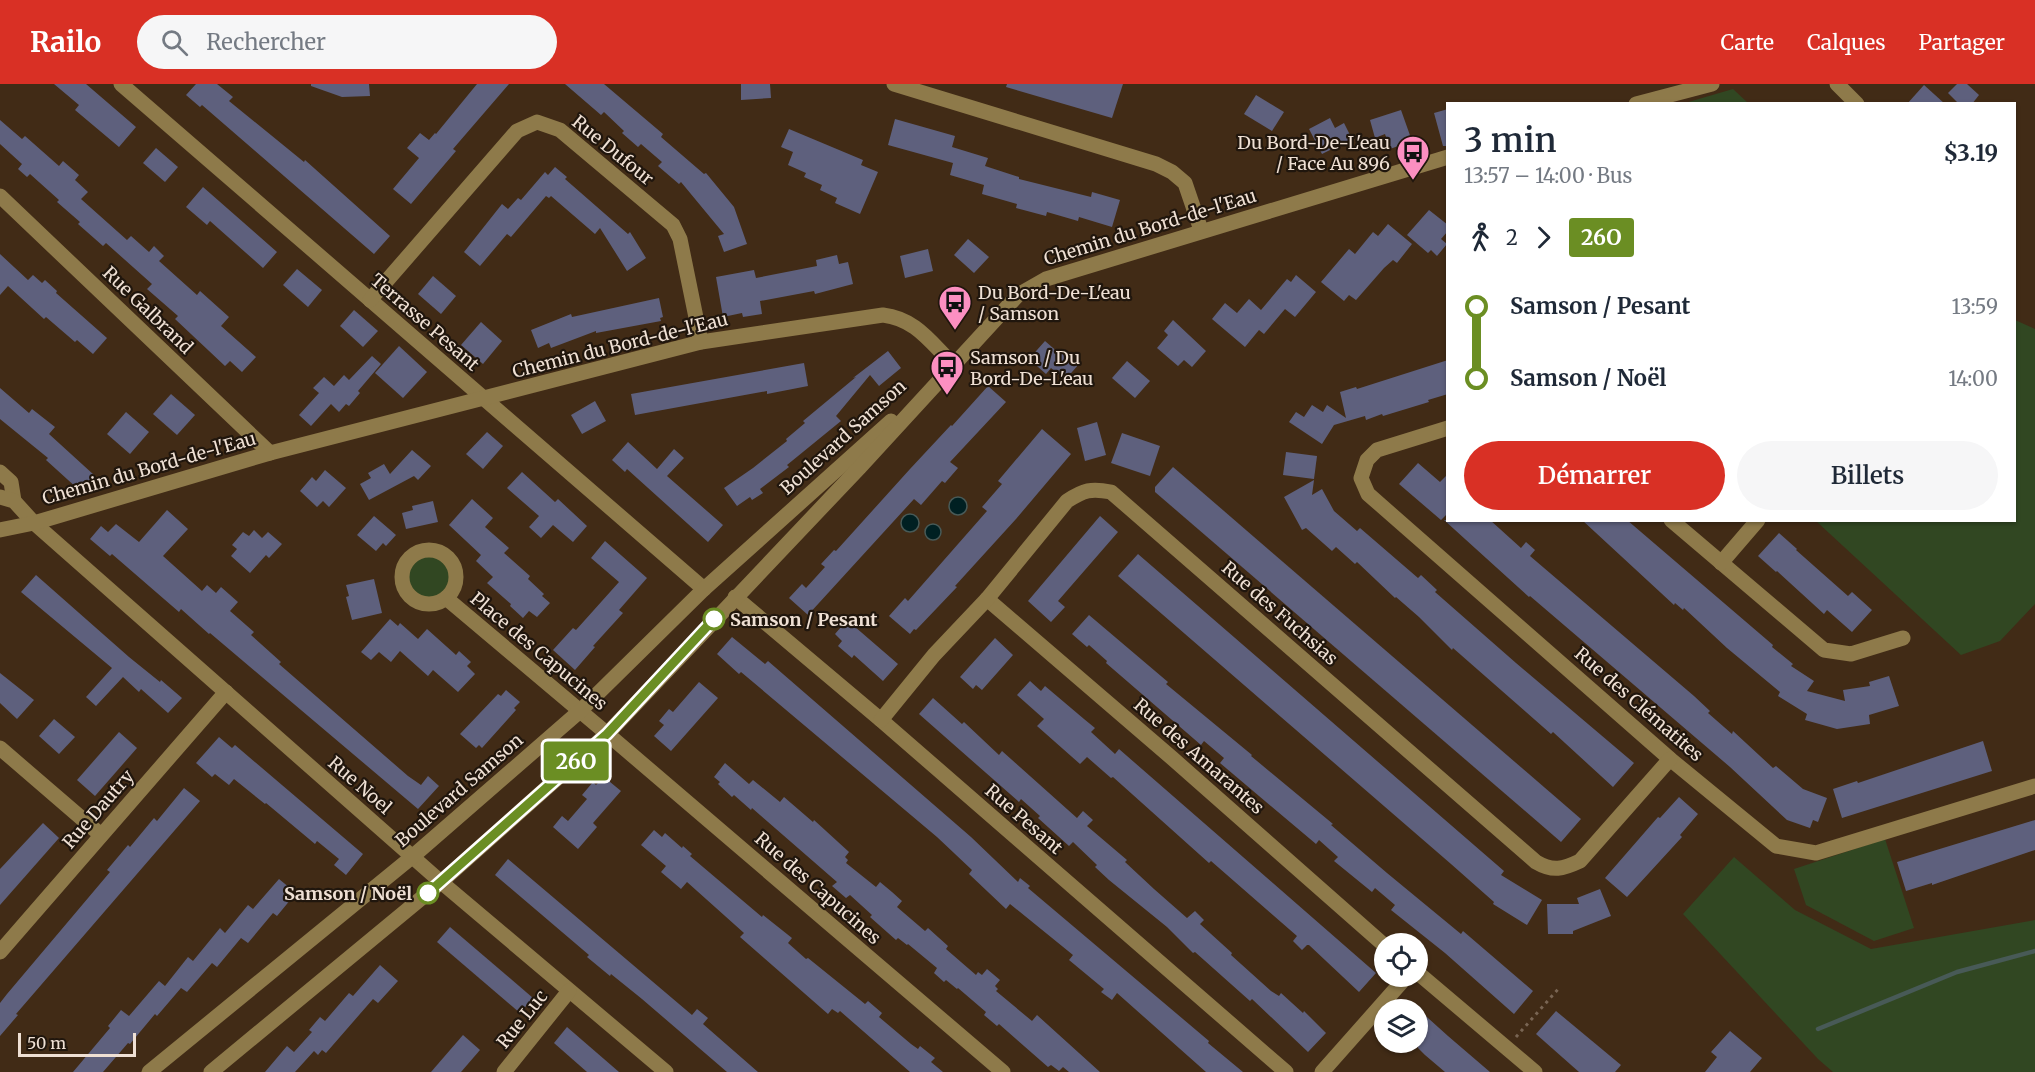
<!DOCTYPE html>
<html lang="fr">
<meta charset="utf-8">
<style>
body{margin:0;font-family:Merriweather,serif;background:#f6f6f7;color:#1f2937;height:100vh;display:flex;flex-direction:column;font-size:22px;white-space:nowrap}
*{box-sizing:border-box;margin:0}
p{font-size:20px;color:#747a83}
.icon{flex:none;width:33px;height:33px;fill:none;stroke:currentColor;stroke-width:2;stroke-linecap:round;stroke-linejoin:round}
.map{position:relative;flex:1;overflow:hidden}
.details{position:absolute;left:1446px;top:18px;width:570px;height:420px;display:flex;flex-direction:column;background:#fff;border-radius:0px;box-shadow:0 2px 4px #0004}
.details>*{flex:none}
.badge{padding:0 12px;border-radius:4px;font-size:21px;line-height:39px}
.buttons{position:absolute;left:1374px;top:849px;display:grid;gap:12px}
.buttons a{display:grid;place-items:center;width:54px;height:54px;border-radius:50%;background:#fff;box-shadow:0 2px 4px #0004;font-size:30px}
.scale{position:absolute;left:18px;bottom:15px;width:118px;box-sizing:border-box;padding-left:6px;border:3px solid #efe0d4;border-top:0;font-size:16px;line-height:21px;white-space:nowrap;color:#efe0d4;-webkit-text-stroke:4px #20160d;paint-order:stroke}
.map>.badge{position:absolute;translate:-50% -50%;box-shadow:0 0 0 3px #fff}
.legs{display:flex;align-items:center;gap:9px;height:66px;padding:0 18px;font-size:20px}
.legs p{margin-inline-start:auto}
.overview{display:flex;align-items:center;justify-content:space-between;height:102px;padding:0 18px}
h1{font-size:33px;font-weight:600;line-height:45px}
.button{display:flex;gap:12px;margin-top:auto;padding:12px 18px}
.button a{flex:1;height:69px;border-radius:36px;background:#d93025;color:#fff;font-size:24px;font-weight:600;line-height:69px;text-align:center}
.button a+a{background:#f6f6f7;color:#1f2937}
ul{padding:0 18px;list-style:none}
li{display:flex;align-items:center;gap:21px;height:72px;font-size:22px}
li i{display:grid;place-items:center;width:9px;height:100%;margin:0 8px;background:currentColor}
li i::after{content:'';width:15px;height:15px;margin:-8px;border:4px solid;border-radius:50%;background:#fff}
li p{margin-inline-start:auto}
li:first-child i{background:linear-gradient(#0000 50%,currentColor 0)}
li:last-child i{background:linear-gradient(currentColor 50%,#0000 0)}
header{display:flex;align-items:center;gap:36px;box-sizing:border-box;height:84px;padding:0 30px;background:#d93025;color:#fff}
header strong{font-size:28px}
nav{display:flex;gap:33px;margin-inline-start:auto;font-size:21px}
.search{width:420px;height:54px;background:#f6f6f7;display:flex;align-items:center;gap:15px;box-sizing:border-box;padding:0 21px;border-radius:33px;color:#747a83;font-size:22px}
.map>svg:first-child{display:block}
</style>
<header>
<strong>Railo</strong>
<div class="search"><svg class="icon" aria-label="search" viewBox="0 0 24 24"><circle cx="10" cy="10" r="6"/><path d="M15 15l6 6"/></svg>Rechercher</div>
<nav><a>Carte</a><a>Calques</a><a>Partager</a></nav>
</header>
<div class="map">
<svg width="2035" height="988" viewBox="0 0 2035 988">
<rect width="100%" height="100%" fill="#412b16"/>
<g fill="#314722">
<path d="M1733 5 1748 19H1685Z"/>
<path d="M2015 236 2035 245V520L2000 557 1961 571 1816 437 2014 436Z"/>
<circle cx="429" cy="493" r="27"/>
<path d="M1885 755 1914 844 1874 857 1806 821 1794 785Z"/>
<path d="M1734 773 1795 826 1871 865 2035 836V988H1833L1818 975 1683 830Z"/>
</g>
<g fill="#002022" stroke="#485a57" stroke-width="1.5">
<circle cx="958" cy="422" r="9"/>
<circle cx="910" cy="439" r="9"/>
<circle cx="933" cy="448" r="8"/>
</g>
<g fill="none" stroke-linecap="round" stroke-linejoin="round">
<path stroke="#485a57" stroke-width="4.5" d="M1818 945 1957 888 2035 867"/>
</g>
<g fill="#5e607d">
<path d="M54 0H86L136 43 119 63 75 26 79 21Z"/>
<path d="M196 0H217L233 13 229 17 304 78 305 76 390 152 374 170 202 21 200 23 186 11Z"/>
<path d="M311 0H369L370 12 342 13 311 2Z"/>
<path d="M477 0H509L453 65 456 67 411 120 393 105 419 74 407 64 420 49 429 56 435 49 436 50Z"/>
<path d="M565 0H604L663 50 661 53 704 90 706 89 734 123 747 160 724 168 718 152 724 150 681 98 679 100 658 82 662 78 641 60 638 63 622 49 624 47 604 28 601 31Z"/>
<path d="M741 0H770L771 14 741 16Z"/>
<path d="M1007 0H1123L1112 34 1006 3Z"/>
<path d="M1957 0H1967L1979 11 1972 20H1959L1948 9Z"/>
<path d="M1924 1 1945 20H1907Z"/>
<path d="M1256 11 1284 28 1272 47 1244 30Z"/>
<path d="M1448 25V62H1443L1434 29Z"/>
<path d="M1401 26 1412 57 1390 65 1385 50 1375 54 1370 36Z"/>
<path d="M1330 34 1335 44 1344 39 1352 55 1322 70 1309 45Z"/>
<path d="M895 35 955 52 952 63 988 74 985 82 1019 93V95L1091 113 1092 108 1120 116 1112 143 1079 133 1078 137 1047 128 1046 132 1016 124 1017 120 982 110 984 101 950 91 953 79 888 61Z"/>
<path d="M0 36 22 55 25 52 59 82 63 77 79 91 75 96 88 108 81 115 127 156 131 152 149 168 154 162 164 172 159 177 197 211 200 207 229 233 221 242 256 273 242 288 230 277 225 282 175 235 178 232 147 205 152 200 106 159 103 162 78 140 80 138 57 118 59 116 30 90 27 93 18 85 22 80 0 60Z"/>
<path d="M789 45 863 76 861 81 878 88 860 130 835 119 837 114 820 106 822 101 804 93 806 89 788 81 793 68 781 63Z"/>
<path d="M156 64 178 83 165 98 143 79Z"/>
<path d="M555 83 567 93 565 95 628 150 630 148 646 174 627 187 600 144 595 150 551 112 549 114 546 112 511 153 507 150 480 182 464 168 502 120 508 125 518 114 521 116 545 88 548 91Z"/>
<path d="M203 103 277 168 263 184 210 137 207 141 186 123Z"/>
<path d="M1429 126 1448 141V147L1441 155 1447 160 1437 172 1431 166 1428 169 1407 151Z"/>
<path d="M1388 140 1412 160 1397 179 1393 176 1384 184 1356 216 1349 211 1344 217 1321 198 1349 165 1355 170 1373 148 1378 152Z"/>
<path d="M968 155 989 173 974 189 954 171Z"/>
<path d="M928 165 933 187 905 194 900 172Z"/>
<path d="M0 170 28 196 33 191 42 199 45 196 57 207 56 209 107 254 93 270 77 256 75 258 46 233 44 235 8 202 0 211Z"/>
<path d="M837 171 839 180 848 178 853 200 815 210 814 207 760 217 762 230 743 233 742 229 723 233 716 193 754 186 756 194 817 182 816 176Z"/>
<path d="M297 185 322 206 308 223 283 201Z"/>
<path d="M1296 191 1316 208 1295 233 1285 225 1264 250 1259 246 1245 263 1212 235 1225 219 1237 229 1249 215 1261 226 1287 195 1291 198Z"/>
<path d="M433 192 456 212 441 230 418 210Z"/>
<path d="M659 214 663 233 660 234 661 237 596 249V247L551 264 549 259 538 264 531 246 571 230 572 233Z"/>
<path d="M354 226 378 247 363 263 340 242Z"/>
<path d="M1173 236 1206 267 1192 283 1184 276 1178 282 1157 264 1168 251 1164 247Z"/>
<path d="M481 238 502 257 483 280 461 261Z"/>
<path d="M1045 257 1060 270 1064 267 1079 280 1065 296 1051 284 1046 290 1029 275Z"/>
<path d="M399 262 427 288 403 314 375 289Z"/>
<path d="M888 267 901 284 879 302 870 291 836 332 841 337 787 381 789 383 760 405 763 409 752 416 750 413 737 422 724 404 753 384 787 357 786 355 805 339 803 337 856 293 853 294Z"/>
<path d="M372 272 381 280 358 307 360 309 349 322 346 320 339 328 331 320 311 342 299 331 319 309 313 304 324 293 334 302 344 291 349 296Z"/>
<path d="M1448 276V310L1428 316 1429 318 1383 332 1382 330 1366 336 1365 332 1334 341 1322 360 1289 338 1296 328 1304 333 1312 321 1323 328 1327 321 1346 334 1340 308 1356 303 1357 305Z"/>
<path d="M1127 277 1150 297 1135 314 1112 294Z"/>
<path d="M804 279 808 302 767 310V307L635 331 631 310Z"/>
<path d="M988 302 1006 318 950 378 958 384 945 399 942 397 921 421 914 415 808 531 789 514 802 500 806 504 825 483 821 480 834 466 836 467 910 385 951 341 952 342Z"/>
<path d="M0 304 29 329 32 325 55 343 49 350 94 391 96 400 78 405 46 376 48 374 0 335Z"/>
<path d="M171 310 195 331 177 351 153 330Z"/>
<path d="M595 317 606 337 582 350 571 331Z"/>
<path d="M126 328 149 348 130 370 107 350Z"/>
<path d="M1097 338 1106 371 1085 377 1077 344Z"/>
<path d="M1042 345 1071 370 1016 435 955 502 957 503 916 546 914 545 910 550 889 532 905 514 908 517 987 427 982 423 1002 400 998 397Z"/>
<path d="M487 348 503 362 483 385 466 370Z"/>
<path d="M1122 349 1160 362 1150 392 1111 379Z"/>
<path d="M628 358 657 385 674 365 684 374 667 392 723 441 708 458 627 385 625 388 612 376Z"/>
<path d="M412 366 431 382 418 396 414 392 369 416 360 400 371 394 368 389 384 380 390 390Z"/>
<path d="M1286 368 1317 372 1314 395 1283 391Z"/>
<path d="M1418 379 1440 398 1448 390V429L1441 436 1399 400Z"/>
<path d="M1173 383 1581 735 1561 758 1155 408V403Z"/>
<path d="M325 386 346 404 329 423 323 417 317 423 300 407 312 393 316 397Z"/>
<path d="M522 388 555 418 558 415 587 442 573 458 553 441 541 454 529 443 539 432 507 404Z"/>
<path d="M1314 396 1312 411 1322 405 1334 427 1357 447 1360 444 1418 494 1421 491 1437 506 1435 508 1516 579 1634 679 1613 703 1553 648 1551 650 1453 564 1452 566 1419 533 1396 513 1395 514 1357 478 1355 480 1336 463 1332 467 1306 444 1302 446 1284 413Z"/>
<path d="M472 415 493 434 485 443 509 464 504 469 530 492 528 495 544 510 542 512 550 519 537 533 529 527 523 534 510 522 511 520 487 499 493 493 476 477 481 471 449 441Z"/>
<path d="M433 417 438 438 406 445 402 429 413 426 412 422Z"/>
<path d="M167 426 188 445 163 472 202 507 207 501 216 509 221 503 238 518 230 527 254 548 251 551 281 578 279 580 408 692 421 701 428 692 439 702 418 725 210 549 209 550 181 525 179 528 112 470 110 472 90 455 101 442 108 448 116 440 139 458Z"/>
<path d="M374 432 396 451 386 462 383 459 376 467 357 451Z"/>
<path d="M1100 432 1118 448 1058 517 1065 523 1051 538 1028 517Z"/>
<path d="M1444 436H1490L1521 464 1526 458 1535 466 1530 472 1694 612 1710 627 1708 629 1732 650 1733 647 1773 684 1776 682 1803 705 1827 714 1818 738 1813 736 1810 744 1787 736 1730 683 1530 512 1529 513Z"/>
<path d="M1582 436H1627L1773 561 1772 563 1793 580 1791 582 1814 597 1807 607 1845 617 1843 606 1870 602 1869 598 1889 592 1899 622 1869 631 1870 640 1837 645 1805 636 1807 630 1778 612 1780 608 1727 564 1684 524 1683 526 1675 519 1674 521Z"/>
<path d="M254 446 262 454 268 448 282 460 269 474 266 471 250 489 231 472 237 465 232 461 243 448 249 452Z"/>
<path d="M1779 449 1797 465 1796 466 1848 512 1852 508 1872 526 1852 548 1827 526 1824 530 1777 487 1776 488 1758 472Z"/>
<path d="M605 457 647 494 619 526 623 529 593 562 595 563 575 586 553 566 573 544 576 546 619 498 591 474Z"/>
<path d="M1138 470 1504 787 1501 791 1542 816 1527 841 1493 820 1494 818 1451 780 1118 492Z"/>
<path d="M36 491 129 573 160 598 161 596 182 614 168 629 141 605 139 608 123 593 96 622 86 613 112 584 21 508Z"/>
<path d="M374 495 382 529 352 536 346 513 349 512 346 501Z"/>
<path d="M1089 531 1168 598 1166 600 1252 671 1251 672 1333 740 1331 741 1387 789 1461 850 1463 847 1533 907 1514 930 1445 869 1391 826 1395 821 1375 804 1372 808 1334 777 1338 773 1319 756 1316 760 1220 679 1224 674 1204 657 1201 661 1106 579 1107 577 1089 561 1087 563 1072 550Z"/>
<path d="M390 535 398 542 400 539 418 555 427 545 456 571 459 567 471 578 467 582 475 590 458 608 433 586 428 592 400 567 391 578 379 568 371 576 361 568Z"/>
<path d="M847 536 898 580 883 597 854 571 852 574 838 562 842 557 835 550Z"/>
<path d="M732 553 765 580 768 577 971 753 1018 798 1020 794 1030 802 1028 804 1209 957 1208 959 1243 988H1206L1117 909 1112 916 1101 908 1104 905 1069 876 1073 871 1010 820 1006 825 969 790 972 786 937 753 741 588 739 590 717 570Z"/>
<path d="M995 554 1013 571 982 606 976 601 973 605 960 593Z"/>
<path d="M0 589 34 616 17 635 0 619Z"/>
<path d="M1030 597 1041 607 1045 602 1084 635 1095 644 1091 648 1115 670 1119 665 1376 889 1359 908 1309 861H1307L1302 866 1293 857 1297 852 1211 777 1209 779 1113 693 1111 694 1087 673 1080 680 1037 642 1044 635 1017 611Z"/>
<path d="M699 598 718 614 671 667 654 652 664 641 659 637 669 625 673 628Z"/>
<path d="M506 606 520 618 514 624 516 626 482 664 479 661 476 664 460 650 498 610 501 612Z"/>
<path d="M933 614 962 640 964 638 999 671 1002 667 1077 734 1083 727 1093 736 1087 742 1127 776 1125 778 1154 805 1187 834 1195 827 1204 836 1200 840 1232 869 1231 871 1271 907 1279 912 1281 909 1303 929 1304 927 1326 949 1308 968 1252 915 1250 917 1195 868 1193 869 1167 843 1109 796 1095 783 1097 781 1073 758 1069 762 1038 734 1040 732 1021 715 1019 718 919 630Z"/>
<path d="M54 635 75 653 59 670 39 652Z"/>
<path d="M119 648 137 664 95 712 77 696Z"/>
<path d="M219 653 232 664 235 661 363 770 346 791 334 781 339 775 317 757 315 760 266 719 265 720 234 695 229 701 215 690 212 693 196 679Z"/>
<path d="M1983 657 1992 687 1842 734 1833 705 1857 697 1858 699Z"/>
<path d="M725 679 749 700 753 696 780 718 784 713 813 738 814 736 849 768 845 773 848 776 846 779 876 803 880 798 892 808 902 817 897 823 925 847 928 844 948 862 946 865 976 891 978 888 982 891 987 885 1000 896 995 902 998 905 996 907 1032 937 1037 931 1100 988H1069L1063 983 1059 987 1051 981 1048 983 999 940 997 942 984 931 986 928 958 904 957 905 946 896 944 898 934 889 937 884 908 860 907 861 898 854 896 856 870 833 872 831 850 811 846 814 832 802 837 798 752 724 751 726 734 711 732 713 718 700 720 698 714 693Z"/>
<path d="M604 693 621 707 593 739 597 743 578 765 553 743 562 732 568 737 587 715 582 711 593 698 596 701Z"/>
<path d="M184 704 200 717 16 930 18 931 0 952V919L7 910 110 788 107 786 128 761 130 763 154 734 157 737Z"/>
<path d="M1679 713 1698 730 1680 751 1682 753 1627 813 1605 794 1658 733 1660 734Z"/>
<path d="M2035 736V766L1932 801V799L1906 807 1897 778Z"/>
<path d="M43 739 59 754 0 821V785Z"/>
<path d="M654 746 662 753 665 749 682 764 683 762 692 770 690 772 762 833 763 831 792 854 788 859 806 875 808 874 865 920 868 917 882 929 879 933 911 960 918 965 920 962 935 974 931 978 943 988H910L840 927 838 929 832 925 828 930 740 853 744 849 687 798 681 805 661 788 666 782 641 761Z"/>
<path d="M508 775 692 931 697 925 708 934 703 940 758 988H727L642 915 611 890 610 892 587 873 589 871 495 791Z"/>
<path d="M279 795 296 809 277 832 273 829 248 859 241 854 217 883 212 879 187 908 181 904 157 932 155 930 130 960 128 959 103 988H73L110 944 108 942 121 926 129 932 159 897 165 902 188 873 193 877 220 844 225 849 248 821 253 825Z"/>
<path d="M1600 805 1611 832 1573 847V850H1548L1547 820H1579L1577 814Z"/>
<path d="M450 843 533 914 520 929 437 858Z"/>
<path d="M380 881 398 897 378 919 373 915 326 969 322 966 318 971 314 967 295 988H265L287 962 294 968 312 948 309 946 320 933 325 937 349 909 353 912Z"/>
<path d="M1418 925 1448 952 1490 988H1445L1425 971 1418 964Z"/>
<path d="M1556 927 1621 981 1615 988H1579L1536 950Z"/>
<path d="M567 943 619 988H587L554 959Z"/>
<path d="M1730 947 1762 974 1750 988H1705L1717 973 1711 968Z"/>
<path d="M463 951 480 966 461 988H431Z"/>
</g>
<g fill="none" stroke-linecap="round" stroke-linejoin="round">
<path stroke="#796553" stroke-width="3" stroke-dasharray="3 4.5" stroke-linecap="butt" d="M1516 953 1559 904"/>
<g stroke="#8e7a4a" stroke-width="15">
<path d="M121 0 704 505"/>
<path d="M894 0 1156 80 1172 88 1185 99 1201 146"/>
<path d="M1837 0 1857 20"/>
<path d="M1636 20 1712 0"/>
<path d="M0 112 270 369"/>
<path d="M370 216 517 47 537 38 560 46 673 141 680 155 701 258"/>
<path d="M1448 344 1377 366 1367 376 1361 394 1368 410 1670 675 1776 762 1816 769 2035 702"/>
<path d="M0 388 11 398 14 417"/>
<path d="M0 413 14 417 34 439 441 798 666 988"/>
<path d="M1671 436 1824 566 1851 570 1903 554"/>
<path d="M0 446 34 439 270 369 701 258 883 231C916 235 930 258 953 280"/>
<circle cx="429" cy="493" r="27"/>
<path d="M1721 479 1758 436"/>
<path d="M735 513 881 636 1286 988"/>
<path d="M446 514 611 653 1003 988"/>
<path d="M987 515 1172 674 1384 861"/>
<path d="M881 636 934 571 987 515 1067 417C1084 406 1091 404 1111 408L1536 778C1553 788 1563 785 1580 777L1670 675"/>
<path d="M0 664 101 751"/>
<path d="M0 868 226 608"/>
<path d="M1418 889 1535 988"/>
<path d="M149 988 412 773 580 627 704 505 891 337"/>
<path d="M211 988 441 798 607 650 860 383 1018 211 1046 195 1448 73"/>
<path d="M504 988 569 907"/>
<path d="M1322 988 1407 892"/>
</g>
</g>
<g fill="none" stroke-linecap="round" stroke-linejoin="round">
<g stroke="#fff" stroke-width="14">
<path id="line-1" d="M428 809 607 650 714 535"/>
</g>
<use href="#line-1" stroke="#6b8e23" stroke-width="9"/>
</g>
<defs>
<g id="bus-pin" transform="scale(1.725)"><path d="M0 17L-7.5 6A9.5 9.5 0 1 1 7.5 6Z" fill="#fc8fc1" stroke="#20160d"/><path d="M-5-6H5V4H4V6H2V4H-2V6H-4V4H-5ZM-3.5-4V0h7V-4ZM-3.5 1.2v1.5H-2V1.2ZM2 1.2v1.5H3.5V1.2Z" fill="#111"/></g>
</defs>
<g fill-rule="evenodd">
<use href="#bus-pin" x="1413" y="68"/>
<use href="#bus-pin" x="955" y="218"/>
<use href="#bus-pin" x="947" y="283"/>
</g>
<g fill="#fff" stroke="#6b8e23" stroke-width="3">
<circle cx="714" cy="535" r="10"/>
<circle cx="428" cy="809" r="10"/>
</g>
<g text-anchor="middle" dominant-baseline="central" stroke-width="4.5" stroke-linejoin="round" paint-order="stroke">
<g font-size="18" fill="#efe0d4" stroke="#20160d" text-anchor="start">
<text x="1390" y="58" text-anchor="end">Du Bord-De-L'eau<tspan x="1390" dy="21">/ Face Au 896</tspan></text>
<text x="978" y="208">Du Bord-De-L'eau<tspan x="978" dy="21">/ Samson</tspan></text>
<text x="970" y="273">Samson / Du<tspan x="970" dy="21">Bord-De-L'eau</tspan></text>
</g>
<g font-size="18" fill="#efe0d4" stroke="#20160d">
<text transform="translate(613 66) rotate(39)">Rue Dufour</text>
<text transform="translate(1150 143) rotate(-17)">Chemin du Bord-de-l'Eau</text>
<text transform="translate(148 226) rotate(44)">Rue Galbrand</text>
<text transform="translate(425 238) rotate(41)">Terrasse Pesant</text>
<text transform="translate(620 261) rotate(-14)">Chemin du Bord-de-l'Eau</text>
<text transform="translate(843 353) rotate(-42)">Boulevard Samson</text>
<text transform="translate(149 384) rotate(-16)">Chemin du Bord-de-l'Eau</text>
<text transform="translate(1280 529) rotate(41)">Rue des Fuchsias</text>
<text transform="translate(539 567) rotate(40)">Place des Capucines</text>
<text transform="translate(1639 620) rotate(41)">Rue des Clématites</text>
<text transform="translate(1199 672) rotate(41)">Rue des Amarantes</text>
<text transform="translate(360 701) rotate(41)">Rue Noel</text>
<text transform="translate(459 706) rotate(-41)">Boulevard Samson</text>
<text transform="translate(98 725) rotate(-49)">Rue Dautry</text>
<text transform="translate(1024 735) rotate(41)">Rue Pesant</text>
<text transform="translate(818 804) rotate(41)">Rue des Capucines</text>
<text transform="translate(522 935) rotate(-51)">Rue Luc</text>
</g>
<g font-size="18" font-weight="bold" fill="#efe0d4" stroke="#20160d" text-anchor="start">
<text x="730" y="535">Samson / Pesant</text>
<text x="412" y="809" text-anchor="end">Samson / Noël</text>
</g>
</g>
</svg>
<div class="buttons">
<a><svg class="icon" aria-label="locate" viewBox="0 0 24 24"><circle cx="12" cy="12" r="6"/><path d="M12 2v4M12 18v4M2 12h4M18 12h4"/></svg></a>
<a><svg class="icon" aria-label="layers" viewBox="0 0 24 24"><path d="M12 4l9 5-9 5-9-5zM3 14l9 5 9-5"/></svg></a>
</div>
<div class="scale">50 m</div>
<b class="badge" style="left:576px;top:677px;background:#6b8e23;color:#fff">26O</b>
<section class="details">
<div class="overview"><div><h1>3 min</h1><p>13:57 – 14:00 · Bus</p></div><b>$3.19</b></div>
<div class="legs"><svg class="icon" aria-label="walk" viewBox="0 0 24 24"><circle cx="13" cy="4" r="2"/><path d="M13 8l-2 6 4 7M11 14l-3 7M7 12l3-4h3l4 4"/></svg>2<svg class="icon" aria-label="forward" viewBox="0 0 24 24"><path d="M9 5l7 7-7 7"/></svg><b class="badge" style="background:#6b8e23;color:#fff">26O</b></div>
<ul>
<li><i style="color:#6b8e23"></i><b>Samson / Pesant</b><p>13:59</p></li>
<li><i style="color:#6b8e23"></i><b>Samson / Noël</b><p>14:00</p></li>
</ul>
<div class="button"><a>Démarrer</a><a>Billets</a></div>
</section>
</div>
